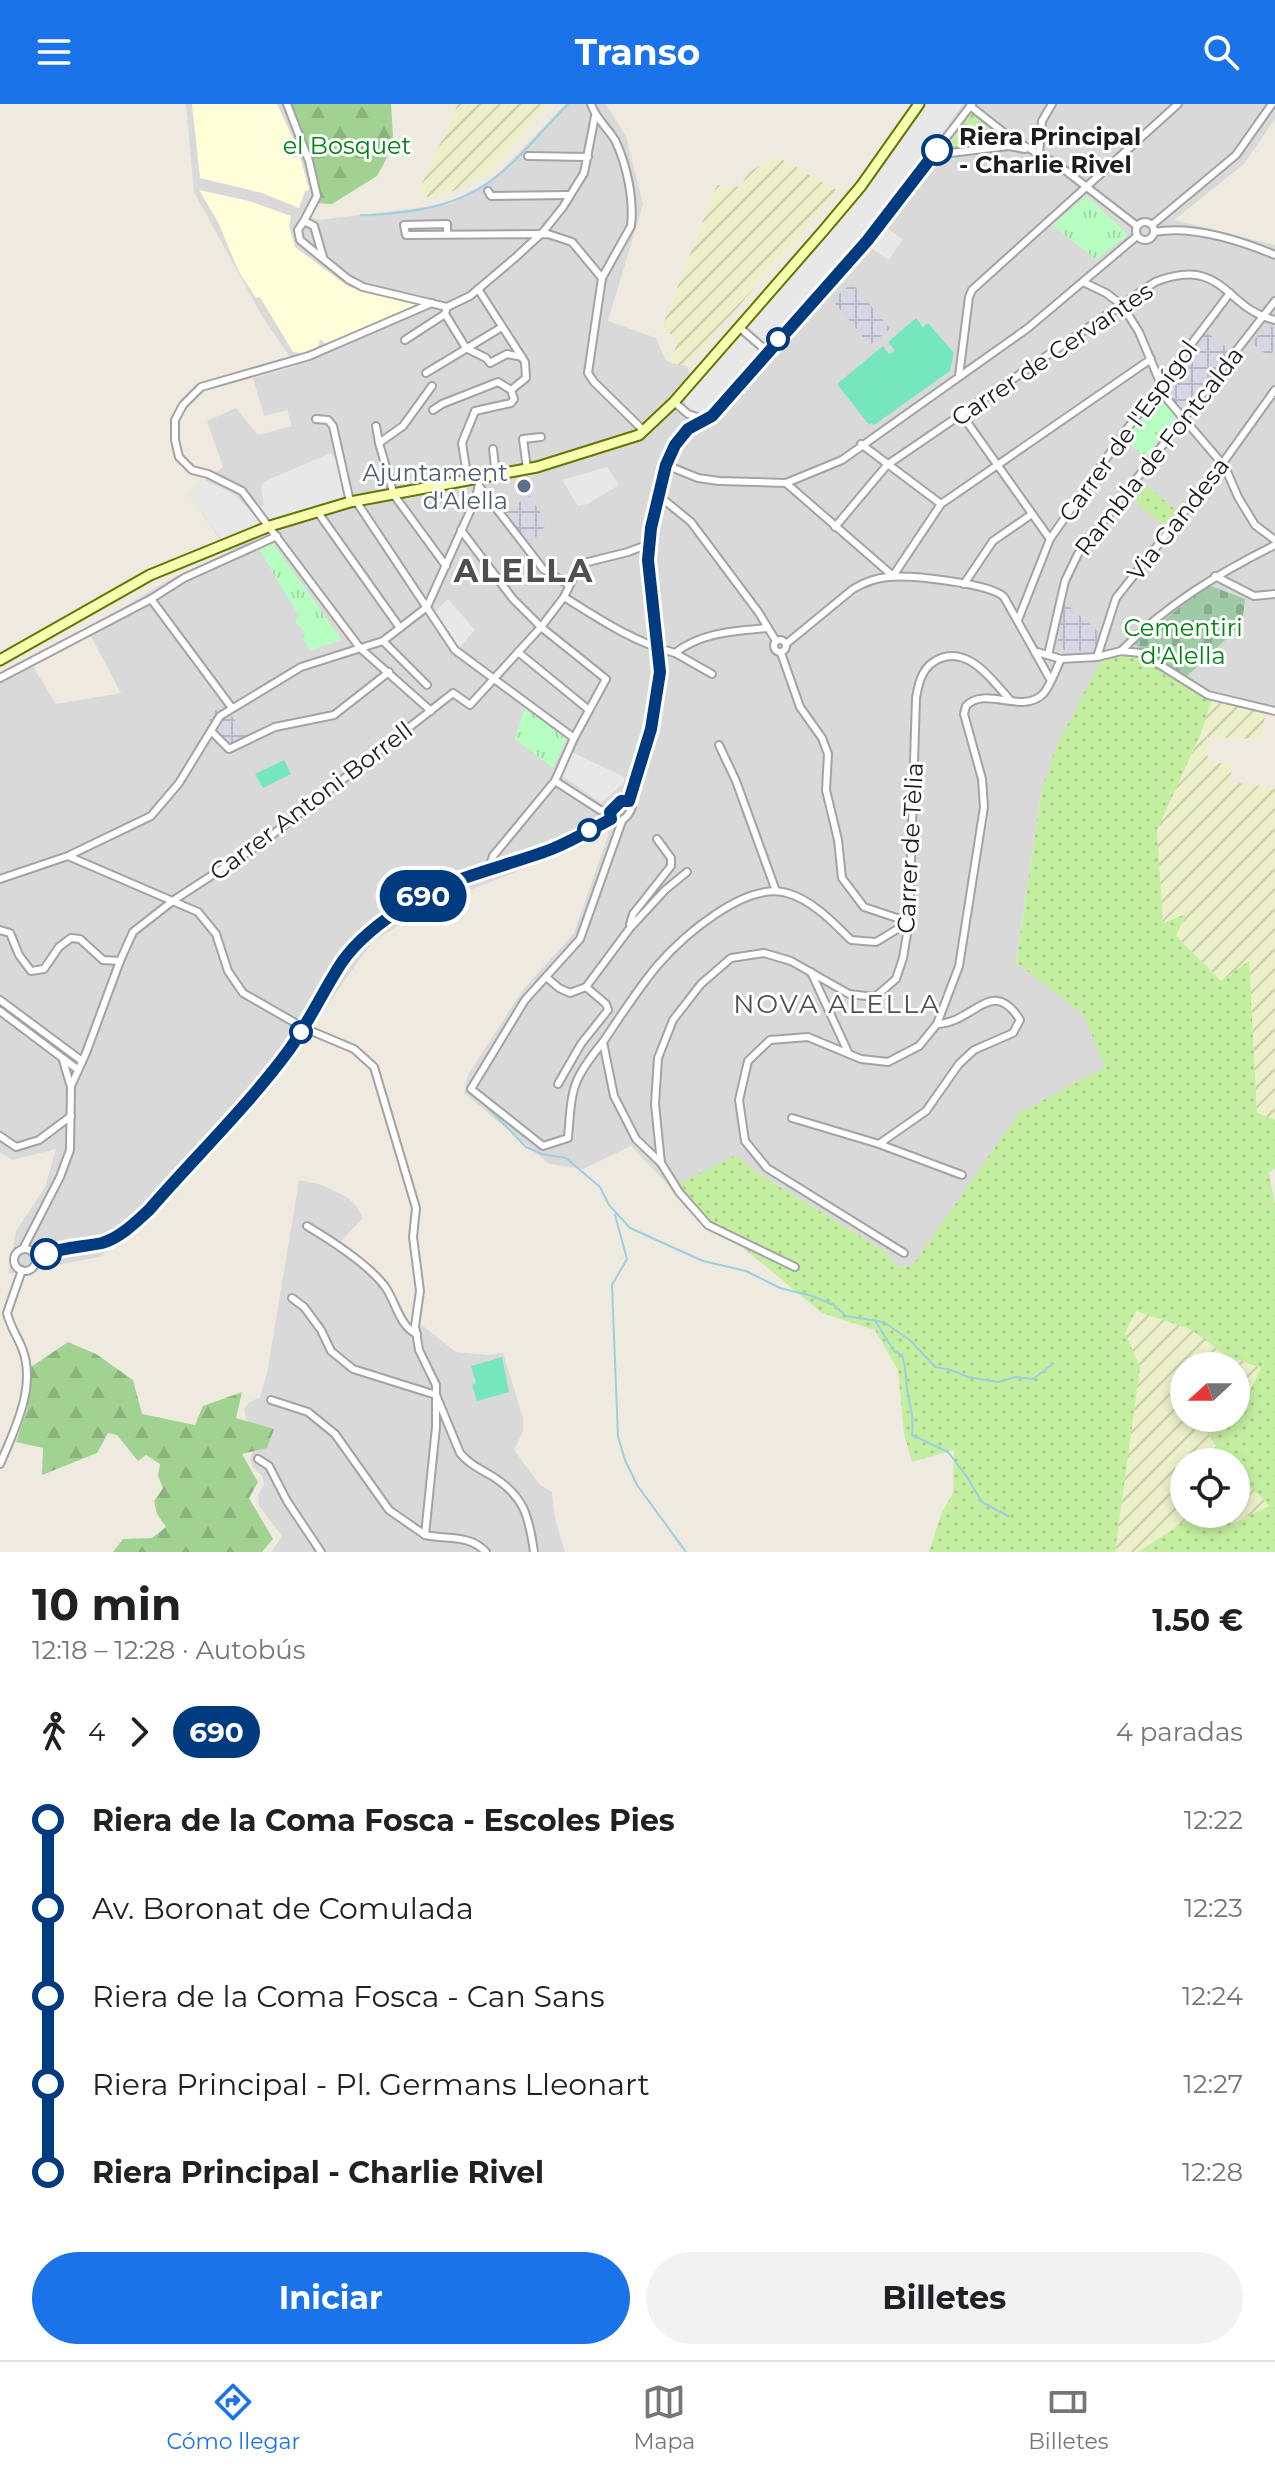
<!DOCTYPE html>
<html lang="es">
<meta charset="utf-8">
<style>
body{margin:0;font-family:Montserrat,sans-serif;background:#f2f2f2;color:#202124;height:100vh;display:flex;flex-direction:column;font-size:30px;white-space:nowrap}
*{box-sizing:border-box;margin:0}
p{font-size:26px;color:#757577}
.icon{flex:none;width:44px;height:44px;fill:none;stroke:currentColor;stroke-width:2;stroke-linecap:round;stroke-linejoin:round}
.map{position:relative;height:1448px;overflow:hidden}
.sheet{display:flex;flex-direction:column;background:#fff;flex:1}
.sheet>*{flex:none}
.badge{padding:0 16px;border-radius:26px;font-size:28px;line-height:52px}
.needle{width:52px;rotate:249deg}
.fabs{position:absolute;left:1170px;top:1248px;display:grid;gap:16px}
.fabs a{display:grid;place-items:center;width:80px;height:80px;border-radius:50%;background:#fff;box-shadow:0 4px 12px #0003;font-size:40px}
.map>.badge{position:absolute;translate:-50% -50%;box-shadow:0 0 0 4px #fff}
.legs{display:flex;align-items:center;gap:12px;height:88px;padding:0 32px;font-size:26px}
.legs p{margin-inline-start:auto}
.headline{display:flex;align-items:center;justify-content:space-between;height:136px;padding:0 32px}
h1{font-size:44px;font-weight:700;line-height:60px}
.cta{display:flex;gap:16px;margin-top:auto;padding:16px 32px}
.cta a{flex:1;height:92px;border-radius:48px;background:#1a73e8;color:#fff;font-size:32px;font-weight:700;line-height:92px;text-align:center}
.cta a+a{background:#f2f2f2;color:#202124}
ul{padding:0 32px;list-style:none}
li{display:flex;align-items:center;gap:28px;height:88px;font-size:30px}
li i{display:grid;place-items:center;width:12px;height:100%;margin:0 10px;background:currentColor}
li i::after{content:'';width:20px;height:20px;margin:-10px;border:6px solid;border-radius:50%;background:#fff}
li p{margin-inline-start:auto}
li:first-child i{background:linear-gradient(#0000 50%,currentColor 0)}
li:last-child i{background:linear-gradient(currentColor 50%,#0000 0)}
header{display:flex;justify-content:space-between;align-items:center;height:104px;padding:0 32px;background:#1a73e8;color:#fff;font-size:36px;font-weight:700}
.tabs{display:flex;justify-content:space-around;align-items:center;height:112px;border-top:2px solid #e0e0e0;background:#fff;font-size:22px;color:#757577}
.tabs a{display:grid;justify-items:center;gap:4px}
.tabs .active{color:#1a73e8}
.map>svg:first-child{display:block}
</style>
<header><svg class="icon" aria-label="menu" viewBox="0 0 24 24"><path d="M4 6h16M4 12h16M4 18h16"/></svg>Transo<svg class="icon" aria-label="search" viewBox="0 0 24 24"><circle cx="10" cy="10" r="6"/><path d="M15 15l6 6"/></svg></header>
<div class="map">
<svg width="1275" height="1448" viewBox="0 0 1275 1448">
<defs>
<pattern id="farmland-furrows" width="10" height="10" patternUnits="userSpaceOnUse" patternTransform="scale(2)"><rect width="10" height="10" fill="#ecf0c9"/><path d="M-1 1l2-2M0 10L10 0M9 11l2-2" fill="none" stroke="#cacdac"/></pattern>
<pattern id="grass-dots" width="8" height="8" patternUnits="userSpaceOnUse" patternTransform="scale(2)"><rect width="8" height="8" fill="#c4efa0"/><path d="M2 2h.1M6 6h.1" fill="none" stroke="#a8cc89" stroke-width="1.8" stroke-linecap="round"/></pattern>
<pattern id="forest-firs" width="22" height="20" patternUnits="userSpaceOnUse" patternTransform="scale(2)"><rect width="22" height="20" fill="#a2d291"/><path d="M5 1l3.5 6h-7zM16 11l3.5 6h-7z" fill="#8bb47c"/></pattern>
<pattern id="cemetery-stones" width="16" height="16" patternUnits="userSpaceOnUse" patternTransform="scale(2)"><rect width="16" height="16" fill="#9fcaa7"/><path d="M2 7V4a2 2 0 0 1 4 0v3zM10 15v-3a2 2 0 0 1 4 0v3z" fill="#88ad8f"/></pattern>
<pattern id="park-tufts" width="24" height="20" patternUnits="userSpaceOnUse" patternTransform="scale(2)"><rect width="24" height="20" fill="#b7ffc0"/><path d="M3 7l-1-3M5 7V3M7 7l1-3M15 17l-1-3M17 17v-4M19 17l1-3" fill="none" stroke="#9ddaa4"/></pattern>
<pattern id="plaza-grid" width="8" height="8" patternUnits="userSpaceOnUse" patternTransform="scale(2)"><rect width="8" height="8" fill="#d5d5e4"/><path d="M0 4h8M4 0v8" fill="none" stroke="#b6b6c3"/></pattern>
</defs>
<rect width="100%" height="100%" fill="#efeae0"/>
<g fill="#dad9d9">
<path d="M186 0H287L317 92 307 112 319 116 451 100 494 74 566 0H606L626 32 643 100 608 217 656 234 666 257 687 262 694 284 747 218 867 84 928 0H1275V15L1244 60 1174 116 1275 141V601L1212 595 1131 550 1042 684 1016 857 1083 910 1105 963 1019 1010 912 1162 896 1163 886 1148 753 1066 736 1052 671 1084 631 1042 583 1065 549 1060 464 989 468 971 522 887 574 829 609 729 604 726 544 757 431 801 372 838 291 952 224 1036 143 1124 99 1153 8 1170 16 1127 45 1083 56 1045 12 1056 0 1048V570L29 556 56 600 121 589 87 525 174 473 229 448 188 389 223 363 207 317 236 304 258 331 292 322 287 306 264 312 253 274 296 262 262 212 194 88Z"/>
<path d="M299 1076 322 1081 347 1093 357 1103 363 1114 341 1137 386 1175 409 1217 423 1222 456 1248 487 1251 503 1249 523 1314V1327L514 1346 540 1381 552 1388 555 1415 565 1448H271L282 1432 259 1402 258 1391 264 1380 262 1372 253 1363 250 1355 253 1347 265 1333 246 1315 244 1306 248 1299 260 1293 267 1269Z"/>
</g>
<g fill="#feffd9">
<path d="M192 0H277L300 50 292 54 300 52 309 86 305 87 299 104 262 89 200 74Z"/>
<path d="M199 86 249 97 291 112 289 122 295 143 349 183 422 202 327 241 320 235 318 243 302 249 293 248 260 193 256 194 239 168 218 118Z"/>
</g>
<g fill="url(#farmland-furrows)">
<path d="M458 0H550L532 17 506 52 484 71 464 83 431 94 418 89Z"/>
<path d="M778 53 838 87 687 262 670 259 678 236 662 223 717 81 741 83 748 68Z"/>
<path d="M1212 595 1266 608 1261 635 1207 633 1208 657 1232 661 1230 678 1275 684V1016L1257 1009 1249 858 1221 877 1176 832 1186 811 1163 820 1157 726 1201 629Z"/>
<path d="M1136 1207 1190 1225 1225 1251 1262 1264 1250 1287 1236 1294V1262H1184V1314H1198L1226 1358H1184V1410H1196L1138 1448H1115L1139 1264 1125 1229Z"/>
<path d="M1236 1374 1257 1388 1269 1402 1234 1419H1213L1198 1410H1236Z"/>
</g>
<g fill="url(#grass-dots)">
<path d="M973 8 1009 37 1008 40 950 45 948 42Z"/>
<path d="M1142 378 1177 407 1164 422 1129 393Z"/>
<path d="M1131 550 1212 595 1201 629 1157 726 1163 819 1186 810 1176 832 1221 877 1249 857 1257 1009 1275 1016V1064L1269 1069 1275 1101V1448H1138L1196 1410 1213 1419H1234L1269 1402 1256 1388 1236 1374V1358H1226L1198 1314H1236V1294L1250 1287 1261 1264 1225 1251 1190 1225 1136 1207 1125 1229 1140 1263 1115 1448H929L941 1410 953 1389 954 1346 912 1358 904 1330 898 1266 875 1226 822 1209 671 1084 736 1051 753 1066 886 1148 896 1163 912 1162 1019 1009 1105 963 1083 910 1016 858 1042 684 1058 639 1098 561 1108 553Z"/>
</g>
<g fill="url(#forest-firs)">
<path d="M287 0H391L393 32 388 52 377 72 332 100 314 99 309 57Z"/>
<path d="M68 1238 96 1250 133 1276 142 1310 195 1321 203 1302 242 1288 236 1314 274 1325 267 1344 242 1350 258 1378 249 1394 273 1435 262 1448H113L123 1435 152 1434 166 1423 157 1410 154 1397 163 1384 158 1372 160 1360 146 1351 138 1357 117 1331 108 1329 97 1349 42 1371 43 1344 16 1338 27 1306 31 1263Z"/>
</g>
<path fill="url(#cemetery-stones)" d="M1208 481 1245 495 1242 520 1186 573 1134 540Z"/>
<g fill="url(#park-tufts)">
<path d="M1087 92 1128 131 1096 155 1052 121Z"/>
<path d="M1161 295 1176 312 1146 353 1123 336 1154 296Z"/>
<path d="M271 437 342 536 311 546 302 534 306 529 295 518 299 512 258 443Z"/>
<path d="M525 604 566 635 553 664 515 635Z"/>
</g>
<g fill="#76e6bf">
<path d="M916 214 923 223 928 219 954 249 950 267 874 321 871 319 869 321 837 280 883 242 889 250 895 247 888 238Z"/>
<path d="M284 656 291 670 263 684 255 670Z"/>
<path d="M502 1253 509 1288 477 1297 472 1281 476 1279 471 1262Z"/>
</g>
<g fill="#e8e8e8">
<path d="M928 0H963L879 117 770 238 764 237 747 222V218L867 84Z"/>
<path d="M887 124 903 135 889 156 869 143Z"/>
<path d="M739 231 757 245V252L708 310 697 312 685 301V295Z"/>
<path d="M331 349 338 358 346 393 258 420 221 435 188 389 202 375 232 389 252 408 264 401 261 383 265 377Z"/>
<path d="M607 363 619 381 588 400 578 402 562 376Z"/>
<path d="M448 495 475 526 459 544 435 508Z"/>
<path d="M572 648 624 673V679L601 699 561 671Z"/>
</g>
<g fill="url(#plaza-grid)">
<path d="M852 179 890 225 870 241 832 196Z"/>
<path d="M1265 222 1275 223V245L1269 253 1252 239Z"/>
<path d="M1206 228 1231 247 1188 301 1180 304 1168 289 1167 282Z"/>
<path d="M530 392 547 420 527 444 501 409Z"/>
<path d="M1064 498 1100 529 1095 542 1089 546 1068 549 1058 540 1057 526Z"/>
<path d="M224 602 252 639 228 651 204 628 214 607Z"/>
</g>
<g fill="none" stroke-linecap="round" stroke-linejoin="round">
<g stroke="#9ccfe1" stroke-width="2">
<path d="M361 111C376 112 390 109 404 108 490 98 512 58 568 0"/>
<path d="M483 999 526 1043 542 1050 566 1054 600 1083 609 1101 630 1124 703 1157 746 1167 780 1184 812 1192 834 1201 846 1212 884 1218 911 1237 935 1263 951 1266 968 1273 998 1278 1015 1273 1033 1275 1053 1260"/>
<path d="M615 1111 627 1155 612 1181 618 1333 625 1356 637 1381 686 1448"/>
<path d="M876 1218 894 1247 902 1251C907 1265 905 1277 908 1291 911 1306 914 1315 912 1331L948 1348 967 1373 982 1398 1008 1412"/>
</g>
<g stroke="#a3a3a3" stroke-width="10">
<g id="minor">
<path d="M287 0 309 57 317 92 304 117"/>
<path d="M591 0C596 15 607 23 615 36 627 61 634 95 631 122L602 174"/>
<path d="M970 2 1012 35 1057 60 1137 122"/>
<path d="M1039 49 1042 17 1052 0"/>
<path d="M933 51 1009 42 1025 45"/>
<path d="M528 52 588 53"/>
<path d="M488 87 491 92 570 91"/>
<circle cx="1145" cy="127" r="9"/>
<path d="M1152 121 1236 51 1272 0"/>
<path d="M1154 128C1193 121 1239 136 1275 151"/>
<path d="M447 130V120L404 121 406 131 548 130 572 138 602 174 588 269 594 278 644 327"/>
<path d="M323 153 314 122 304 117 298 126 300 136 348 175 363 183 447 203"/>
<path d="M1083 178 1106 189 1122 201 1139 228 1167 295 1225 363 1238 393 1255 421 1275 436"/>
<path d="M447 203 470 192 516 153 543 128 563 103 584 69 595 12"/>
<path d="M447 203 445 210 466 244 486 254 490 259 507 250 522 253"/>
<path d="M739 223 762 243"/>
<path d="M405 236 445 210"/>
<path d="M426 269 502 223"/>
<path d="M959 272 969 193 972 186 1178 0"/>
<path d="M432 282 403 322 379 339 394 391 446 462"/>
<path d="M674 298 688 310 706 316"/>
<path d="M433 306 442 300 498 278 511 286 526 274 525 258 478 185"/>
<path d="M962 311 1050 435"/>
<path d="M316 315 328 316 333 322 350 398"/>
<path d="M376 322 379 339"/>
<path d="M861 340 941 400"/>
<path d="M493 345 496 372"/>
<path d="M666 361 698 374 719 377 786 379 842 356 1028 224 1137 132"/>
<path d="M527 365 523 335 541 333"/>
<path d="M468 377 462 339 475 307 511 299 514 295 511 286"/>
<path d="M786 379 893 472"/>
<path d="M479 382 543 465 569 481"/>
<path d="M658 391 691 418 759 509 776 537"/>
<path d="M356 397 455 546 574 634"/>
<path d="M317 407 400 524"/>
<path d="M835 423 887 361 1155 178C1225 151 1224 205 1275 216"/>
<path d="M461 426 513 495 541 523 606 575 574 634 555 677 493 752 489 764"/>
<path d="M893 472 941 400 1151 255"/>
<path d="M1215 472 1254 492 1275 490"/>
<path d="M964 480 993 437 1032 410"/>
<path d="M564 493C599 515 635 539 675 549 702 528 735 527 768 524"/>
<path d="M151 495 232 604"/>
<path d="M1018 516 1050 435 1124 329 1230 189"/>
<circle cx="780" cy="542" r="6"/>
<path d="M383 537 427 581"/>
<path d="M786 540 853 485C865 478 875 474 888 473 910 471 990 479 1004 493L1050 575"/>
<path d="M1121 547C1166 501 1217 470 1275 441"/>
<path d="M518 548 589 606"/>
<path d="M1037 548 1061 555 1097 553 1121 547 1141 549 1208 591 1275 607"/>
<path d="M675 549 712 570"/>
<path d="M1048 551 1065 477 1078 450 1275 197"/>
<path d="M1097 553 1116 494 1222 360 1275 286"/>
<path d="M0 574 151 495 184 474 277 432"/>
<path d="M431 607 360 544 242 387 208 370 192 366 179 353 175 336V316L183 301 201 283 309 252 432 199"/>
<path d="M211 627 229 645 275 623 334 611 389 568"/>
<path d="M719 641 736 677 776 787"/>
<path d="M555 677 600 706 610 708"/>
<path d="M629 697H621L610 708 611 715 616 718C624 717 629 711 632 703L629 697 651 625 660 568 648 456 651 424 666 361 675 341 688 325 712 312 867 137 972 0"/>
<path d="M68 752 198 808 216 830 228 867 243 889 304 924 354 945 374 963 416 1104 413 1133 420 1187 415 1222 419 1246 436 1281V1323L425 1431C448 1436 469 1430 486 1448"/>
<path d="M0 775 68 752 151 712 179 679 220 612 301 563 383 537 427 503 476 394 480 375"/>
<path d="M630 820 633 810 671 762V754L657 735"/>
<path d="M0 826 10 829 19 851 31 867 44 865 59 843 71 834 80 835 103 856 120 857"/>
<path d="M811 868 848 948"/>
<path d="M546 873 559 884 570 889 586 883"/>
<path d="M0 896 82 957"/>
<path d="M0 907 77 965"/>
<path d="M603 938C571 977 572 984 568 1034L543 1042 471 985 525 896 580 835 622 717"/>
<path d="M63 956 70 980"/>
<path d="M558 980 581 940 608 906 606 900 586 883 630 824 665 786 687 768"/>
<path d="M792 1014 879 1040 962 1071"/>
<path d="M0 1032 16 1043 39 1036 71 1012"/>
<path d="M879 1040 926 1007 959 960 974 946 1013 929 1020 916C992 871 974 919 937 920"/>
<path d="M661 1059 636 1035 614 992 603 938C620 913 637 886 657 862 682 833 745 777 787 789 812 796 833 818 851 836L876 838 909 818 864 803 842 774 838 736 826 686 828 650 822 634 800 603 781 549"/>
<path d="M307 1122C332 1137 370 1161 386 1184 396 1199 400 1223 417 1230"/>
<path d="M23 1145 60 1073 70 1046 71 982 86 949 120 857 133 828 174 796 263 738 453 589 470 601 541 523 564 493 580 460 628 448 649 440"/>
<circle cx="25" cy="1156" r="11"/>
<path d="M904 1149 767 1064 745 1037 739 996 748 957 770 936 808 933 861 955 888 958 919 942 937 920 959 862 984 703 982 675 964 610 966 602C986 581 1023 612 1044 589 1051 580 1056 565 1061 555"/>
<path d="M36 1153 57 1146 102 1139 128 1124 149 1106C195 1053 247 1003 289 946 309 918 323 887 342 858 358 835 386 814 410 799 454 772 505 763 552 745 572 737 592 725 611 715"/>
<path d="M795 1163 708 1121 679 1088 661 1059 655 1000 658 954 673 916 701 880 731 854 764 849 791 857 849 890 875 893 896 875 903 854 909 818 916 594C919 576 923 561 941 554 971 543 994 579 1011 597"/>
<path d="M292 1194 304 1203 321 1226 331 1247 353 1265 436 1291 460 1349C469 1360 480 1365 492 1372 524 1392 529 1412 534 1448"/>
<path d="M271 1296 308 1308 335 1330 389 1406 425 1431"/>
<path d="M258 1355 269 1362 287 1397 321 1448"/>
<path d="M0 1360C15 1325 37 1282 22 1244 17 1232 10 1222 7 1209L22 1166"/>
</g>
</g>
<g stroke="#657600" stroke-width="13">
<path id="secondary" d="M0 556 150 471 270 422 350 398 537 363 639 331 674 298 824 126 861 82 919 0"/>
</g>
<use href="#minor" stroke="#fff" stroke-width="6"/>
<use href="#secondary" stroke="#f8ffae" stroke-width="9"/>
</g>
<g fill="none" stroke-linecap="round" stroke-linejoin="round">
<g stroke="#fff" stroke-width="18">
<path id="line-1" d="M46 1150C64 1143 83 1143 102 1139 120 1134 136 1118 149 1106 195 1053 247 1003 289 946 309 918 323 887 342 858 358 835 386 814 410 799 454 772 505 763 552 745 572 737 592 725 611 715L610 708 621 697H629L651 625 660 568 648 456 651 424 666 361 675 341 688 325 712 312 867 137 937 46"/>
</g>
<use href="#line-1" stroke="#003b80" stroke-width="12"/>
</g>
<g fill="#fff" stroke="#003b80" stroke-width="4">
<circle cx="937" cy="46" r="14"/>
<circle cx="778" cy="235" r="10"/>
<circle cx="589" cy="726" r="10"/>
<circle cx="301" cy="928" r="10"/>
<circle cx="46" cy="1150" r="14"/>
</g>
<circle fill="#5c6f8a" stroke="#fff" stroke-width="3" cx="524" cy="382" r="8"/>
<g text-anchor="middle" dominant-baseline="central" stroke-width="6" stroke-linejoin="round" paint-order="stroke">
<g font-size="24" font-weight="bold" fill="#1c1c1c" stroke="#fff" text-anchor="start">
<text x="959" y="32">Riera Principal<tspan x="959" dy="28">- Charlie Rivel</tspan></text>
</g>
<g font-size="24" fill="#018310" stroke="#fff">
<text x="347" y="41">el Bosquet</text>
<text x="1183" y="523">Cementiri<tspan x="1183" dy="28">d'Alella</tspan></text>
</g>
<g font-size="24" fill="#1c1c1c" stroke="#fff">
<text transform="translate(1052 250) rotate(-34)">Carrer de Cervantes</text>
<text transform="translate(1128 327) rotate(-54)">Carrer de l'Espígol</text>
<text transform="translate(1159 347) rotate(-52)">Rambla de Fontcalda</text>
<text transform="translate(1178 415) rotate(-52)">Via Gandesa</text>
<text transform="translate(311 697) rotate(-37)">Carrer Antoni Borrell</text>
<text transform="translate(910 744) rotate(-87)">Carrer de Tèlia</text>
</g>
<g font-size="24" fill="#4e5e75" stroke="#fff" text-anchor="end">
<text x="508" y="368">Ajuntament<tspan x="508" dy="28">d'Alella</tspan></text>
</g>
<g font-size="26" letter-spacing="2" fill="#4f4f4f" stroke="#fff">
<text x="837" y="900">NOVA ALELLA</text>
</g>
<g font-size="32" font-weight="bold" letter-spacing="2" fill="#4f4f4f" stroke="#fff">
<text x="524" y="466">ALELLA</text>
</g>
</g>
</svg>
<div class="fabs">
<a><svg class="needle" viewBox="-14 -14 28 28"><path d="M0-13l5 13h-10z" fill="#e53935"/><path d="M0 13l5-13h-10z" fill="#757577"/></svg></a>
<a><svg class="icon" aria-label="locate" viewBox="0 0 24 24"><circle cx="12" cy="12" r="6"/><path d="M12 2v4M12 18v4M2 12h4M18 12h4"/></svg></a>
</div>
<b class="badge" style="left:423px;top:792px;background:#003b80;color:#fff">690</b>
</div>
<section class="sheet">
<div class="headline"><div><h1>10 min</h1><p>12:18 – 12:28 · Autobús</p></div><b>1.50 €</b></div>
<div class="legs"><svg class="icon" aria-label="walk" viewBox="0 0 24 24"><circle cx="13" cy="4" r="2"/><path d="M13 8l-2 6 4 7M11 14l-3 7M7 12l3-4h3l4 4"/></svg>4<svg class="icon" aria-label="forward" viewBox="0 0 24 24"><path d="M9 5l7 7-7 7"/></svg><b class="badge" style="background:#003b80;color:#fff">690</b><p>4 paradas</p></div>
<ul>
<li><i style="color:#003b80"></i><b>Riera de la Coma Fosca - Escoles Pies</b><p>12:22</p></li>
<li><i style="color:#003b80"></i><span>Av. Boronat de Comulada</span><p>12:23</p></li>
<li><i style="color:#003b80"></i><span>Riera de la Coma Fosca - Can Sans</span><p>12:24</p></li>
<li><i style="color:#003b80"></i><span>Riera Principal - Pl. Germans Lleonart</span><p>12:27</p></li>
<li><i style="color:#003b80"></i><b>Riera Principal - Charlie Rivel</b><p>12:28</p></li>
</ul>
<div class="cta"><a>Iniciar</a><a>Billetes</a></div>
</section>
<nav class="tabs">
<a class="active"><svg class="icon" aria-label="directions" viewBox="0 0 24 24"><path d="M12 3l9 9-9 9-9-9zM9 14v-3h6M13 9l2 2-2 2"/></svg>Cómo llegar</a>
<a><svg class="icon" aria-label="map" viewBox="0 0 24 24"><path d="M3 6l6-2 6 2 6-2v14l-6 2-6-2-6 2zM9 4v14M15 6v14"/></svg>Mapa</a>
<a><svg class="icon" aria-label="tickets" viewBox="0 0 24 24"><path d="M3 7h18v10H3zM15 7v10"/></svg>Billetes</a>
</nav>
